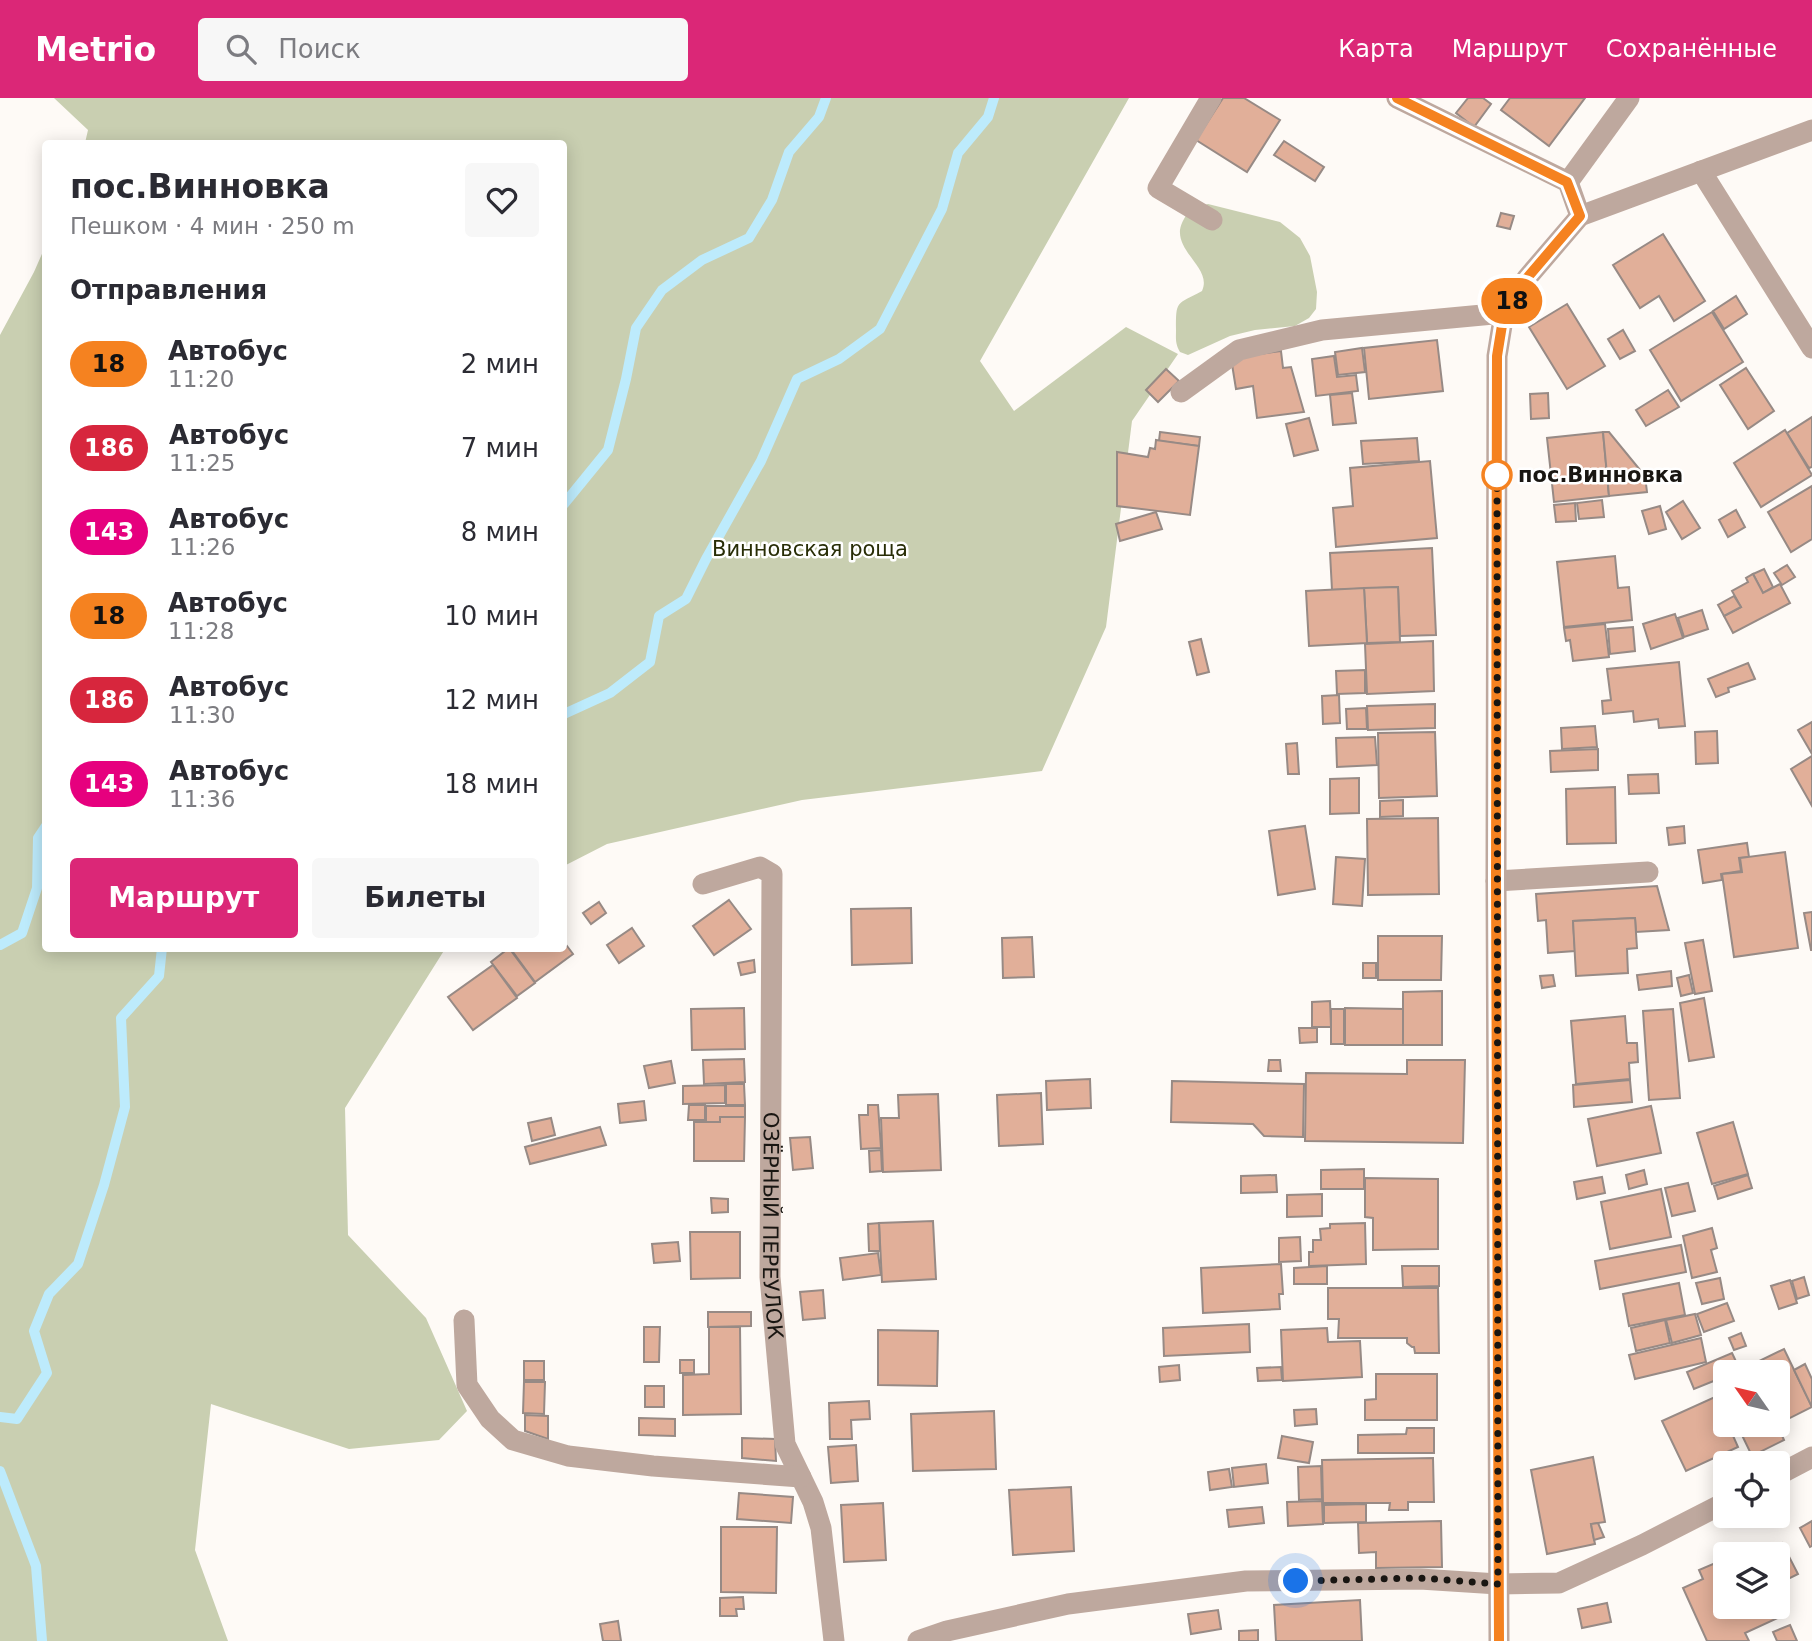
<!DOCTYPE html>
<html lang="ru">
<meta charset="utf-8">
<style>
body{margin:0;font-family:"DejaVu Sans",sans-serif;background:#f7f7f7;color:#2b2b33;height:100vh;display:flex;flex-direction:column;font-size:26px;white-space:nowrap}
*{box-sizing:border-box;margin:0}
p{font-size:23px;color:#7c7c81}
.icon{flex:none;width:38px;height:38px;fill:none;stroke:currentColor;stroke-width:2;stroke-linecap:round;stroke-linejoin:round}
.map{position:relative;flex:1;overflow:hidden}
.side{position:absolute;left:42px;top:42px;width:525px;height:812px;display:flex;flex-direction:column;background:#fff;border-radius:7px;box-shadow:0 4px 18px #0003}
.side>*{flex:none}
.badge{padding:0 14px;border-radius:23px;font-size:24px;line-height:46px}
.needle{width:46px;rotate:304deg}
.tools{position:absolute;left:1713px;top:1262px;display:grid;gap:14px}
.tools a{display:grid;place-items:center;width:77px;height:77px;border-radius:7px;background:#fff;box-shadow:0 4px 18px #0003;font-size:35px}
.you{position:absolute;width:35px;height:35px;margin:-18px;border:5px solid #fff;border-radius:50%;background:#1a73e8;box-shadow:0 0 0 10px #1a73e833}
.map>.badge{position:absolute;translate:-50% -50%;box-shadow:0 0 0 4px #fff}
h2{padding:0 28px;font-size:26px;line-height:63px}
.round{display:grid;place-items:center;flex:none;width:74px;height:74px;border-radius:7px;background:#f7f7f7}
.headline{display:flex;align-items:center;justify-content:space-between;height:119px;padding:0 28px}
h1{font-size:33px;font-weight:800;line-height:52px}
.cta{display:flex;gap:14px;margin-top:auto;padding:14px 28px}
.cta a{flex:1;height:80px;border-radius:7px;background:#db2777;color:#fff;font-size:28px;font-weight:800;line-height:80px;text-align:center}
.cta a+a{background:#f7f7f7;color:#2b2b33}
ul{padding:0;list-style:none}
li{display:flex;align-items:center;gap:21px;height:84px;padding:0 28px}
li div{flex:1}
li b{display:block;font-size:26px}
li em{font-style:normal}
li .badge{min-width:77px;font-weight:700;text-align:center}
header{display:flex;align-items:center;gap:42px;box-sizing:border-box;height:98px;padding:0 35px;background:#db2777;color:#fff}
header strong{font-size:33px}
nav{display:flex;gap:38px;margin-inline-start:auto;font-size:24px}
.search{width:490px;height:63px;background:#f7f7f7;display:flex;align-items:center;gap:18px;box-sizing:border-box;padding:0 24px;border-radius:7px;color:#7c7c81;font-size:26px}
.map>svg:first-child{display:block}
</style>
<header>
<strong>Metrio</strong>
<div class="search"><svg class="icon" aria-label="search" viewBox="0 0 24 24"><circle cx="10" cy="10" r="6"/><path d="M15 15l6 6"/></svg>Поиск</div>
<nav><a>Карта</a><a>Маршрут</a><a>Сохранённые</a></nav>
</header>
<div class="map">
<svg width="1812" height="1543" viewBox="0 0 1812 1543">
<rect width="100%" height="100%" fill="#fefaf6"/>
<g fill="#c9cfb1">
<path d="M54 0H1129L980 263 1014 313 1126 229 1178 256 1132 323 1106 529 1042 673 802 702 607 746 564 768V46L85 45 88 32Z"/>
<path d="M1208 106 1280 124 1300 140 1310 158 1317 194 1316 211 1309 220 1295 228 1255 232 1230 238 1188 257 1180 254C1175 245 1176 241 1176 232 1176 202 1176 207 1202 193 1212 171 1178 156 1180 132 1181 125 1186 117 1190 111Z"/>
<path d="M45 149 46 850 445 851 345 1010 348 1137 426 1220 467 1313 439 1342 349 1351 211 1306 195 1452 228 1543H0V237L34 174Z"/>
</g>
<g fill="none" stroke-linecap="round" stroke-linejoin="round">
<g stroke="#bdebfc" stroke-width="10">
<path d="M564 406 608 352 626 281 636 230 662 192 702 162 749 140 772 102 789 54 819 19 826 0"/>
<path d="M564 616 610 595 650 564 659 518 686 501 706 461 761 363 797 281 839 261 880 231 942 111 958 55 988 19 994 0"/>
<path d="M0 847 22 835 37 790 38 740 46 728"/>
<path d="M0 1319 17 1321 47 1275 34 1233 49 1196 78 1166 104 1087 125 1009 121 920 159 878 162 850"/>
<path d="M0 1373 36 1468 42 1543"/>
</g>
</g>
<g fill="#e1af99" stroke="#978a85" stroke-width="2">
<path d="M1223 0H1244L1280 22 1247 74 1196 42Z"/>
<path d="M1468 0H1483L1491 6 1474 29 1456 15Z"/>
<path d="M1510 0H1585L1549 48 1501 12Z"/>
<path d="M1284 43 1324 69 1315 83 1274 57Z"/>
<path d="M1501 115 1514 118 1510 131 1497 128Z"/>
<path d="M1663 136 1705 203 1674 223 1659 198 1640 210 1613 167Z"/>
<path d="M1736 198 1747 216 1724 231 1713 213Z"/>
<path d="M1567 206 1605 268 1567 291 1529 229Z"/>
<path d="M1712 214 1743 264 1681 303 1650 252Z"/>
<path d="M1623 232 1635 253 1620 261 1608 241Z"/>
<path d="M1437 242 1443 293 1369 301 1364 250Z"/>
<path d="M1362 250 1365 274 1338 277 1335 254Z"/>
<path d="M1281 253 1283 270 1291 269 1304 314 1257 320 1253 288 1236 291 1231 260Z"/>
<path d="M1334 258 1337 279 1356 277 1358 293 1316 298 1312 261Z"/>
<path d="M1746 270 1774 313 1748 331 1720 287Z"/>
<path d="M1166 271 1179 283 1158 304 1146 292Z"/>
<path d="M1668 292 1679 309 1646 328 1636 312Z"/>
<path d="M1352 295 1356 325 1333 327 1330 297Z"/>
<path d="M1548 295 1549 320 1531 321 1530 296Z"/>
<path d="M1812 319V369L1809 370 1787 335Z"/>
<path d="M1309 320 1318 352 1294 358 1286 326Z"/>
<path d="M1785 332 1812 377 1761 409 1734 365Z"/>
<path d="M1160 334 1200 339 1199 348 1159 343Z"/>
<path d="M1603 334 1609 398 1554 404 1547 340Z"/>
<path d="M1603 334H1609L1645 378 1647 394 1609 398Z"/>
<path d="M1417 340 1419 363 1363 366 1361 343Z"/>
<path d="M1156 342 1199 348 1190 417 1117 408V354L1148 359 1150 350 1155 351Z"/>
<path d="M1430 363 1437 440 1336 449 1333 410 1353 408 1350 370Z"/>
<path d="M1812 388V441L1791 454 1768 414Z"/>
<path d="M1602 402 1604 419 1579 421 1577 405Z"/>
<path d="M1683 403 1700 430 1682 441 1666 414Z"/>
<path d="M1575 405 1576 423 1556 424 1554 407Z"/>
<path d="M1660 408 1666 431 1649 436 1642 413Z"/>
<path d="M1736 412 1745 429 1728 439 1719 422Z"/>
<path d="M1156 414 1162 431 1120 443 1116 426Z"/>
<path d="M1432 450 1436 537 1400 538 1398 489 1332 492 1330 455Z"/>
<path d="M1615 458 1618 490 1629 489 1632 522 1564 529 1557 464Z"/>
<path d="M1787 467 1795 479 1782 487 1774 475Z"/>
<path d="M1764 471 1773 489 1763 495 1753 476Z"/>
<path d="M1753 476 1763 495 1780 486 1790 505 1733 535 1724 518 1741 509 1732 493 1748 484 1746 480Z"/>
<path d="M1398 489 1400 544 1367 545 1364 490Z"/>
<path d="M1364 490 1367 545 1309 548 1306 493Z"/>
<path d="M1734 498 1741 509 1724 518 1718 507Z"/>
<path d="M1702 512 1708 531 1684 539 1678 520Z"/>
<path d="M1675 516 1683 540 1651 551 1643 526Z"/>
<path d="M1605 526 1609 559 1573 563 1570 542 1566 543 1564 530Z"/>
<path d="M1633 529 1635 553 1610 556 1608 531Z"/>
<path d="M1201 541 1209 574 1197 577 1189 544Z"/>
<path d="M1433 543 1434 593 1367 596 1365 546Z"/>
<path d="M1679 564 1685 628 1659 630 1658 621 1634 624 1633 613 1603 616 1602 603 1611 602 1607 571Z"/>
<path d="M1748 565 1755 581 1728 590 1729 594 1716 599 1708 581Z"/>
<path d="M1365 572V595L1337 596 1336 573Z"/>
<path d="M1339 597 1340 625 1323 626 1322 598Z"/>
<path d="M1435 606V630L1368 632 1367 608Z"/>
<path d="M1366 610 1367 631H1347L1346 611Z"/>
<path d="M1812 624V656L1798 632Z"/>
<path d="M1595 628 1597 649 1562 651 1561 630Z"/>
<path d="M1717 633 1718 665 1696 666 1695 634Z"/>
<path d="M1435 634 1437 698 1379 700 1378 635Z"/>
<path d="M1375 639 1377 667 1337 669 1336 640Z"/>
<path d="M1297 645 1299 676H1288L1286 646Z"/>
<path d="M1598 651V672L1551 674 1550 653Z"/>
<path d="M1812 658V708L1791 671Z"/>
<path d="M1658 676 1659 695 1629 696 1628 677Z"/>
<path d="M1359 680V715L1330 716V681Z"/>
<path d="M1615 689 1616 745 1567 746 1566 691Z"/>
<path d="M1403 702V718L1380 719V703Z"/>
<path d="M1438 720 1439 796 1368 797 1367 721Z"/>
<path d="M1305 728 1315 791 1278 797 1269 733Z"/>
<path d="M1684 728 1685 745 1669 747 1667 730Z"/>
<path d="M1747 745 1749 759 1739 760 1741 773 1721 776 1722 782 1703 785 1698 752Z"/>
<path d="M1785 754 1798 850 1734 859 1722 776 1742 774 1740 760Z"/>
<path d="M1336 759 1365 761 1362 808 1333 806Z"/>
<path d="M1657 788 1669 832 1636 834 1635 820 1573 823 1575 853 1548 855 1546 822 1538 823 1536 796Z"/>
<path d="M729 802 751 831 714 857 693 828Z"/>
<path d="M599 804 606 815 591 826 583 815Z"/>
<path d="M911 810 912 865 852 867 851 811Z"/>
<path d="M1812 814V852H1811L1804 815Z"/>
<path d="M1635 820 1637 850 1627 851 1628 875 1576 878 1573 823Z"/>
<path d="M632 830 644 848 619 865 607 847Z"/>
<path d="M1378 838H1442L1441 882H1378Z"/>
<path d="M1032 839 1034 879 1003 880 1002 840Z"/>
<path d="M1703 842 1712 893 1695 896 1685 845Z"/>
<path d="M564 844 573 856 535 884 510 850H564Z"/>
<path d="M509 850 535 885 517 898 491 864Z"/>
<path d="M754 862 755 874 741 877 738 865Z"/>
<rect x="1363" y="865" width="13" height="15"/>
<path d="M493 867 517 900 473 932 448 899Z"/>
<path d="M1671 873 1672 888 1639 892 1637 877Z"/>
<path d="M1553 877 1555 888 1542 890 1540 878Z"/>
<path d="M1689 877 1693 895 1681 898 1677 880Z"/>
<path d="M1442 893V947H1403V894Z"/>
<path d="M1704 900 1714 959 1689 963 1680 905Z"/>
<path d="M1330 903 1331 929H1312V904Z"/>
<path d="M744 910 745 951 692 952 691 911Z"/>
<path d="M1345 910 1403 911V947H1345Z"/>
<rect x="1331" y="911" width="13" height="35"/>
<path d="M1673 911 1680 1000 1649 1002 1643 913Z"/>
<path d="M1625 918 1627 945H1637L1638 964 1629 965 1630 981 1576 986 1571 923Z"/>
<path d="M1299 930H1317V944L1300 945Z"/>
<path d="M744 961 745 984 704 986 703 962Z"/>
<path d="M1269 962H1280L1281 973H1268Z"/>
<path d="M1407 962H1465L1463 1045 1305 1043 1306 975 1407 976Z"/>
<path d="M671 963 675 985 649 990 644 968Z"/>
<path d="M1090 981 1091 1010 1047 1012 1046 983Z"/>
<path d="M1630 982 1632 1004 1574 1009 1573 987Z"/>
<path d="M1172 983 1304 986 1303 1039 1264 1038 1253 1026 1171 1024Z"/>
<path d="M726 986H744L745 1007H726Z"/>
<path d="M725 987V1005L683 1006V988Z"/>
<path d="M1041 995 1043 1046 999 1048 997 997Z"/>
<path d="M938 996 941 1072 883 1074 881 1020H899L898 997Z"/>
<path d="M644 1003 646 1022 620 1025 618 1006Z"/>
<path d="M689 1007H705V1022H688Z"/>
<path d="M868 1007H878L881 1050 861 1051 859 1017H868Z"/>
<path d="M706 1008H745V1019H720V1024H706Z"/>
<path d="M1651 1008 1661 1055 1597 1068 1588 1021Z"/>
<path d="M720 1019H745L744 1063H694V1024H720Z"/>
<path d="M551 1020 555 1037 532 1043 528 1025Z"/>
<path d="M1733 1024 1748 1076 1712 1086 1697 1035Z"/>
<path d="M600 1029 606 1047 530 1066 525 1049Z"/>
<path d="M810 1039 813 1070 793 1072 790 1040Z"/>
<path d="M881 1052 882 1073 870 1074 869 1053Z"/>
<path d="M1364 1071V1091H1321V1072Z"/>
<path d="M1644 1072 1647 1086 1629 1091 1626 1077Z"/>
<path d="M1276 1077 1277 1094 1241 1095V1078Z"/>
<path d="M1748 1077 1752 1090 1718 1101 1714 1088Z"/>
<path d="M1602 1079 1605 1095 1577 1101 1574 1084Z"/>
<path d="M1365 1080 1438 1081V1151L1373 1152V1120L1365 1119Z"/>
<path d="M1688 1085 1695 1113 1672 1118 1665 1090Z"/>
<path d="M1661 1091 1671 1139 1610 1151 1601 1104Z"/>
<path d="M1322 1096V1118L1287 1119V1097Z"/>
<path d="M711 1100 728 1101V1114L712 1115Z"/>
<path d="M933 1123 936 1181 882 1184 879 1125Z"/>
<path d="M879 1125 880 1153H869L868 1126Z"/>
<path d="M1365 1125 1366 1166 1309 1168V1154H1313V1142H1321L1320 1131 1330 1130V1126Z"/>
<path d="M1712 1130 1717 1150 1711 1152 1717 1174 1692 1180 1683 1138Z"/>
<path d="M690 1134H740V1180L691 1181Z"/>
<path d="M1300 1139 1301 1163 1279 1164V1140Z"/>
<path d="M678 1144 680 1163 654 1165 652 1146Z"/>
<path d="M1681 1147 1686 1174 1600 1191 1595 1163Z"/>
<path d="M878 1155 881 1177 843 1182 840 1160Z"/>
<path d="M1281 1166 1283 1196H1279L1280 1211 1203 1215 1201 1170Z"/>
<path d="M1327 1168V1186H1294V1170Z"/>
<path d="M1402 1168H1439V1188L1403 1189Z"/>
<path d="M1804 1179 1809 1197 1797 1201 1792 1183Z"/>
<path d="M1720 1180 1724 1201 1702 1206 1696 1185Z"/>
<path d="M1790 1182 1797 1205 1779 1211 1771 1188Z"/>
<path d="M1679 1185 1685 1217 1629 1228 1623 1196Z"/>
<path d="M1328 1190H1438L1439 1255H1415L1414 1249H1412L1407 1245V1240H1338L1339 1221H1328Z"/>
<path d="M823 1192 825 1220 803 1222 800 1194Z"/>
<path d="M1727 1205 1734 1223 1704 1234 1697 1216Z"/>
<path d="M708 1214H751V1228L708 1229Z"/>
<path d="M1695 1216 1701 1237 1672 1245 1666 1222Z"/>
<path d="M1665 1222 1670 1245 1636 1253 1631 1230Z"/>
<path d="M1249 1226 1250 1254 1164 1258 1163 1230Z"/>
<path d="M644 1229H660L659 1264H644Z"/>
<path d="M709 1229H740L741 1316 683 1317V1277L709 1276Z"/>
<path d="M1327 1230 1328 1244 1360 1243 1362 1279 1283 1283 1281 1232Z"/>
<path d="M878 1232 938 1233 937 1288 878 1287Z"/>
<path d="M1741 1235 1746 1248 1734 1252 1729 1240Z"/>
<path d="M1701 1240 1706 1264 1635 1281 1629 1257Z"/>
<path d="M1784 1251 1812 1309 1778 1326V1274H1752L1749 1268Z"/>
<path d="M1732 1255 1740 1272 1726 1274V1278L1694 1291 1687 1274Z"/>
<rect x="680" y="1262" width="14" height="13"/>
<rect x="524" y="1263" width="20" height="19"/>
<path d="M1805 1266 1812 1281V1309L1794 1272Z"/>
<path d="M1179 1267 1180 1282 1160 1284 1159 1269Z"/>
<path d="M1281 1269 1282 1282 1258 1283 1257 1270Z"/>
<path d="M1376 1276H1437V1322H1365V1302L1376 1301Z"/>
<path d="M524 1284H545L544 1316 523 1315Z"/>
<rect x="645" y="1288" width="19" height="21"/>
<path d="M1726 1294V1326H1739L1730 1331 1738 1349 1686 1373 1662 1323Z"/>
<path d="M869 1303 870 1321 851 1322 852 1341H830L829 1305Z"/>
<path d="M1316 1311 1317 1326 1295 1328 1294 1312Z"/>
<path d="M994 1313 996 1371 913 1373 911 1316Z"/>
<path d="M525 1317 548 1318V1341L525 1333Z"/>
<path d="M639 1320 675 1321V1338L639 1337Z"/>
<path d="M1751 1326H1777L1784 1342 1752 1358 1740 1333Z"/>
<path d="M1407 1330H1434V1355H1358V1337L1406 1336Z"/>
<path d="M1282 1338 1313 1344 1309 1365 1278 1360Z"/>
<path d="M742 1340 775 1341 776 1363 742 1360Z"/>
<path d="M856 1347 858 1383 831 1385 828 1349Z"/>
<path d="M1593 1359 1605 1424 1591 1426 1595 1446 1547 1456 1531 1372Z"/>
<path d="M1433 1360 1434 1404H1408V1412H1389L1390 1405H1323L1322 1362Z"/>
<path d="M1266 1366 1268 1385 1234 1389 1232 1370Z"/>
<path d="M1321 1368 1322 1401 1299 1402 1298 1369Z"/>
<path d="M1229 1371 1232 1389 1210 1392 1208 1374Z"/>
<path d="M1071 1389 1074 1453 1013 1457 1009 1392Z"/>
<path d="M739 1395 793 1399 791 1425 737 1421Z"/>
<path d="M1322 1403 1323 1426 1288 1428 1287 1404Z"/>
<path d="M883 1405 886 1462 844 1464 841 1407Z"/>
<path d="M1366 1406V1424L1324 1425V1407Z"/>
<path d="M1262 1409 1264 1425 1229 1429 1227 1412Z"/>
<path d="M1441 1423 1442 1469 1376 1470V1454L1359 1455 1358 1425Z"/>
<path d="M1812 1423V1448L1810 1449 1800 1430Z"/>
<path d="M1598 1425 1604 1439 1594 1442 1591 1426Z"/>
<path d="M721 1429H777L776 1495 721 1494Z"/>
<path d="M1782 1445 1798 1476 1778 1486V1456H1759Z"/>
<path d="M1720 1463 1723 1471 1726 1470V1508H1775L1780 1519 1745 1535 1749 1543H1707L1683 1490 1703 1481 1699 1472Z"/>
<path d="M743 1499 744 1511H736L737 1518H720V1500Z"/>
<path d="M1360 1502 1362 1543H1276L1274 1507Z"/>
<path d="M1607 1505 1611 1524 1582 1530 1578 1511Z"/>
<path d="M1218 1512 1221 1531 1191 1536 1188 1516Z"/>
<path d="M618 1523 621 1543H603L600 1526Z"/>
<path d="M1790 1527 1797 1543H1777L1773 1534Z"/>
<path d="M1258 1532V1543H1239V1533Z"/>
</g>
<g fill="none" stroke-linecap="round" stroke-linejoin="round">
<g stroke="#bea89e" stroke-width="21">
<path d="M1211 0 1158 90 1212 122"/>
<path d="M1397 0 1568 84 1580 118"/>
<path d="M1701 73 1812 250"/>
<path d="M1568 84 1629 0"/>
<path d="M1181 294 1239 252 1322 232 1504 215"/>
<path d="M1496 783 1648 774"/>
<path id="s1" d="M703 786 760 769 772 776 770 1179 785 1346 813 1404 821 1430 834 1543"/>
<path d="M464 1222 467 1287 490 1321 513 1342 568 1358 653 1368 801 1379"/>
<path d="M1778 1377 1812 1359"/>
<path d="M918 1543 947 1533 1068 1506 1246 1483 1420 1481 1498 1486 1559 1485 1642 1447 1726 1404"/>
<path d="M1499 1543 1496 783 1497 258 1504 215 1527 180 1580 118 1812 32"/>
</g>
</g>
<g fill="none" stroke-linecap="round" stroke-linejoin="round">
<g stroke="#fff" stroke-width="16">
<path id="line" d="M1397 0 1567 84 1580 118 1527 180 1504 215 1497 258 1496 783 1499 1543"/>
</g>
<use href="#line" stroke="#f58220" stroke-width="10"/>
<path stroke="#191612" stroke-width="7" stroke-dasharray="0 12.6" d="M1296 1483 1420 1480 1498 1486 1497 369V377"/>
</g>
<circle fill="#fff" stroke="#f58220" stroke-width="3.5" cx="1497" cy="377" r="14"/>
<g text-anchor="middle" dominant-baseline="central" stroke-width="5" stroke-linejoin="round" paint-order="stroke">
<g font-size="21" font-weight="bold" fill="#191612" stroke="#fff" text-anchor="start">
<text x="1518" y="377">пос.Винновка</text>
</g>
<g font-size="21" fill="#282d06" stroke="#fff">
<text x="810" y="451">Винновская роща</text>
</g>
<g font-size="21" fill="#191612" stroke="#fff">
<text stroke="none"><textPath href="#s1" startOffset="425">ОЗЁРНЫЙ ПЕРЕУЛОК</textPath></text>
</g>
</g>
</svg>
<div class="tools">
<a><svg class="needle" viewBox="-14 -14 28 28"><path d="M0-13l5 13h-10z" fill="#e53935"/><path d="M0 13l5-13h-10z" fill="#7c7c81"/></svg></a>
<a><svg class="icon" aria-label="locate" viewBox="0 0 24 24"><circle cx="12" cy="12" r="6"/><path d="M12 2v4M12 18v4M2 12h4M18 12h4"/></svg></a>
<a><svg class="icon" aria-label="layers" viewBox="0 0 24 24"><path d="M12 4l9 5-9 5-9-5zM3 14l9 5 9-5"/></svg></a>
</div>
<div class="you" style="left:1296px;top:1483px"></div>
<b class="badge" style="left:1512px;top:203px;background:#f58220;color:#111">18</b>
<section class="side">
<div class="headline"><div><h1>пос.Винновка</h1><p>Пешком · 4 мин · 250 m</p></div><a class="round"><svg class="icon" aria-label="heart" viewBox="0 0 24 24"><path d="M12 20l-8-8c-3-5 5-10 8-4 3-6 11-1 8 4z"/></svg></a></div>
<h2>Отправления</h2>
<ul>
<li><span class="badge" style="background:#f58220;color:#111">18</span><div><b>Автобус</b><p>11:20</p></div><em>2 мин</em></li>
<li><span class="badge" style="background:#d7263d;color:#fff">186</span><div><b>Автобус</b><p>11:25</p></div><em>7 мин</em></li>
<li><span class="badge" style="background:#e6007e;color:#fff">143</span><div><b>Автобус</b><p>11:26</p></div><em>8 мин</em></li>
<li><span class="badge" style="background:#f58220;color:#111">18</span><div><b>Автобус</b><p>11:28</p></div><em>10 мин</em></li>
<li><span class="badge" style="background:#d7263d;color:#fff">186</span><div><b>Автобус</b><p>11:30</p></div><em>12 мин</em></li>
<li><span class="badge" style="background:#e6007e;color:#fff">143</span><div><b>Автобус</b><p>11:36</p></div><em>18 мин</em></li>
</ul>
<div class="cta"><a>Маршрут</a><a>Билеты</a></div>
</section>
</div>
